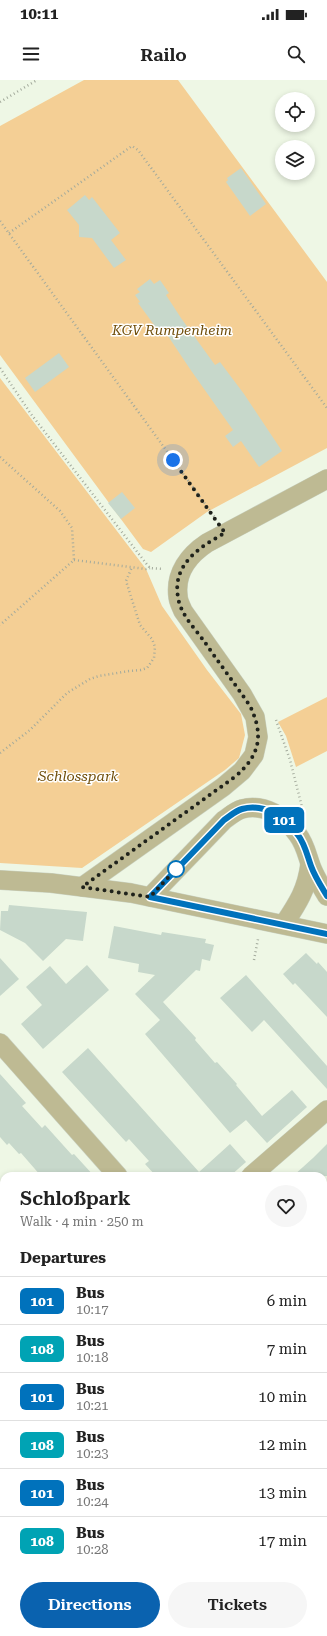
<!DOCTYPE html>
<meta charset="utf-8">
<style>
body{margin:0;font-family:"Roboto Serif",serif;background:#f6f6f6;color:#222;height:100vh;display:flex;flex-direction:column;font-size:15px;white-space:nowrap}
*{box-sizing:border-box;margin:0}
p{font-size:13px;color:#767676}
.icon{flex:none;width:22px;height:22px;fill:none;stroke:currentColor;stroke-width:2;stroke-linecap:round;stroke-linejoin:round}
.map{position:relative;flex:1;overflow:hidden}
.panel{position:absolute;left:0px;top:1092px;width:327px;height:464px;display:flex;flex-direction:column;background:#fff;border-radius:12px 12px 0 0;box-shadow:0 2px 6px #0003}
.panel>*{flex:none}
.badge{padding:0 8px;border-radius:6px;font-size:14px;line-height:26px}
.buttons{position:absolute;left:275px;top:12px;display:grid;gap:8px}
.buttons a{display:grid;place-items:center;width:40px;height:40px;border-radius:50%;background:#fff;box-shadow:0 2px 6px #0003;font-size:20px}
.you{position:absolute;width:20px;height:20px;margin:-10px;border:3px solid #fff;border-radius:50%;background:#1a73e8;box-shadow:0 0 0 6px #1a73e833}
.map>.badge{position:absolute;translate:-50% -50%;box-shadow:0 0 0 2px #fff}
h2{padding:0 20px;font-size:15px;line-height:36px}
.round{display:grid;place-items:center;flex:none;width:42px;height:42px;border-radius:21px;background:#f6f6f6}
.summary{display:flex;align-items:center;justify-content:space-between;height:68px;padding:0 20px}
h1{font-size:19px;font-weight:600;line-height:30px}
.button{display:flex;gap:8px;margin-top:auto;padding:8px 20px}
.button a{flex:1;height:46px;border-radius:24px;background:#0a62af;color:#fff;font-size:16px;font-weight:600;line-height:46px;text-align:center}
.button a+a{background:#f6f6f6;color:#222}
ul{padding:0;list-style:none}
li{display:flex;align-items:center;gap:12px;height:48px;padding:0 20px;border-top:1px solid #e0e0e0}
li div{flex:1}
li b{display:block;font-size:15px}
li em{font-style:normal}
li .badge{min-width:44px;font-weight:700;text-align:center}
.status{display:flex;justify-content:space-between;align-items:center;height:28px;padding:0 20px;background:#fff;direction:ltr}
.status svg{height:11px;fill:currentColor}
header{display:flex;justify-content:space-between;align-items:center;height:52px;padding:0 20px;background:#fff;font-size:18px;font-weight:600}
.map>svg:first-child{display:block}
</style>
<div class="status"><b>10:11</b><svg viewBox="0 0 49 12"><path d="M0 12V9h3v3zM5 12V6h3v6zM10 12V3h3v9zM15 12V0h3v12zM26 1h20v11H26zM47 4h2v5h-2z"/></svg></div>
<header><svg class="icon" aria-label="menu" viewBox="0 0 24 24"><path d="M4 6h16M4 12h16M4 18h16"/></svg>Railo<svg class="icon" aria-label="search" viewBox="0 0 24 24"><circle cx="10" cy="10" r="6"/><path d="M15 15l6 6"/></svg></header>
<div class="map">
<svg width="327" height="1556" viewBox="0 0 327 1556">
<rect width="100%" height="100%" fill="#eef7e5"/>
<g fill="#f4cf95">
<path d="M84 0H178L327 202V368L207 432 151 472 143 469 0 275V46Z"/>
<path d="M0 298 146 489 162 526 207 590 241 634 245 655 239 678 225 690 82 788 0 783Z"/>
<path d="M327 617V671L296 687 286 656 278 642Z"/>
</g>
<g fill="#c7d8cb">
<path d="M241 88 266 124 250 136 226 102 228 100 227 98Z"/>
<path d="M85 115 89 120 92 117 120 153 111 160 126 180 114 188 92 158 79 157V145L67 130Z"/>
<path d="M150 199 154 204 160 200 169 213 166 215 181 238 215 285 220 282 244 314 282 371 259 387 241 361 233 367 225 356 233 350 190 289 164 250 160 253 138 223 140 222 135 215 140 212 137 209Z"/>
<path d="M59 273 69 287 35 312 25 298Z"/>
<path d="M122 412 135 428 121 439 108 423Z"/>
<path d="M9 825 87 832 83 861 66 859 43 881 25 863 0 850 1 831H8Z"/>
<path d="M114 846 161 855 162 852 206 859 205 863 214 865 210 881 202 879 200 891 196 890 163 922 196 958 195 960 215 983 217 982 237 1004 236 1005 262 1036 292 1010 307 1027 267 1063 246 1040 230 1053 145 954 160 940 135 914 155 895 138 892 139 884 108 878Z"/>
<path d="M306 873 317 884 318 882 327 892V937L295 903 293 905 283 894Z"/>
<path d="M0 878 19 899 0 916Z"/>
<path d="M87 885 109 910 43 969 21 944 42 925 26 907 50 886 66 904Z"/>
<path d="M246 895 327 986V1009L264 940 252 952 220 918Z"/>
<path d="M88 968 199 1092 230 1064 246 1082 230 1096H156L145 1084 149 1081 129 1059 126 1062 62 992Z"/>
<path d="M0 994 26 1023 22 1026 42 1048 45 1045 72 1075 74 1074 94 1096H41L21 1073 19 1074 9 1063 7 1065 0 1057Z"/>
<path d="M327 1064V1096H293L313 1078Z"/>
</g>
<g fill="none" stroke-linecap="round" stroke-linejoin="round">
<g stroke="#c9d1c1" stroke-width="20">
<g id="minor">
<path d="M0 800 51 803 131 813 327 854"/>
<path d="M82 807 223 707 242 691 254 675 258 657 255 637 242 614 183 531C181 526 178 521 178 516 175 493 189 475 207 463L327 399"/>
<path d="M150 817 224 740C230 736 235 731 242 729 264 723 286 737 298 755 305 764 307 775 311 786 315 797 321 806 327 816"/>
<path d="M284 844C298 823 307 809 310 784"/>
<path d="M0 963 118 1096"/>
<path d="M251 1096 327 1030"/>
<path d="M323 1259 327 1256"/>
<path d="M0 1352 4 1348"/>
<path d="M323 1363 327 1368"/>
<path d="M206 1552 210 1556"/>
<path d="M87 1556 91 1552"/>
</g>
</g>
<g stroke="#a3aa9c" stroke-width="2.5" stroke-dasharray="1 3" stroke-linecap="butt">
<path d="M0 22 37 0"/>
<path d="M0 141 216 439"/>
<path d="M9 153 132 66 138 70 327 328"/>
<path d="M0 288 31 334 145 482 150 488 163 489"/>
<path d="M0 377 60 431 72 448 74 480 0 545"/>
<path d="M74 480 146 489 150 488"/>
<path d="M276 640 290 680 303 731"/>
<path d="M0 673 30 650 67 613 90 599 99 596 129 591 141 590 147 588 154 578 155 567 152 559 140 545 126 501 132 487"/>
<path d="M254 880 258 859"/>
</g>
<use href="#minor" stroke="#beba93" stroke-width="19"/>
</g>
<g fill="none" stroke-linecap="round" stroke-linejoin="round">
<g stroke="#fff" stroke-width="9">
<path id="line" d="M327 816C321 806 315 797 311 786 307 775 305 764 298 755 286 737 264 723 242 729 235 731 230 736 224 740L150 817 327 854"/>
</g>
<use href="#line" stroke="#0072bc" stroke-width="6"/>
<path stroke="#1f221b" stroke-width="4" stroke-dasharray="0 7.2" d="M173 380 225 453C201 466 172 484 178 517 180 533 194 548 204 561 219 583 235 604 250 626 264 655 260 675 236 696L82 807 150 817 178 787 176 789"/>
</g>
<circle fill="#fff" stroke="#0072bc" stroke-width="2" cx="176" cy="789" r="8"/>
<g text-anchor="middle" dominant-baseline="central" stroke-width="3" stroke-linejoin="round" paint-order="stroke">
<g font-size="14" font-style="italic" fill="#704e0a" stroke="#fff">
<text x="172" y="250">KGV Rumpenheim</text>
<text x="78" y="696">Schlosspark</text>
</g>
</g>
</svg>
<div class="buttons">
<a><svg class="icon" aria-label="locate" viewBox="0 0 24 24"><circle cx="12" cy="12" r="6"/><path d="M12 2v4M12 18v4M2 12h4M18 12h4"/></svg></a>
<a><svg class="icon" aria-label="layers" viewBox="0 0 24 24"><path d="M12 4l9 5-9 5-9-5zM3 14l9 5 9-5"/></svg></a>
</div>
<div class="you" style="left:173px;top:380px"></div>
<b class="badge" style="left:284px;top:740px;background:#0072bc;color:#fff">101</b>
<section class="panel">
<div class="summary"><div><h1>Schloßpark</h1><p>Walk · 4 min · 250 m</p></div><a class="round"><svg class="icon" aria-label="heart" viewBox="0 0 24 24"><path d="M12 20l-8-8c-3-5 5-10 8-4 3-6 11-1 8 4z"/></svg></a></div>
<h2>Departures</h2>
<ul>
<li><span class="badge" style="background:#0072bc;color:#fff">101</span><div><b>Bus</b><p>10:17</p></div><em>6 min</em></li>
<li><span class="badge" style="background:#00a3b4;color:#fff">108</span><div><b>Bus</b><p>10:18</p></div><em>7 min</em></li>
<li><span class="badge" style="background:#0072bc;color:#fff">101</span><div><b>Bus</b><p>10:21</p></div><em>10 min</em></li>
<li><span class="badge" style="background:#00a3b4;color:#fff">108</span><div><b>Bus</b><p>10:23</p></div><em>12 min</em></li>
<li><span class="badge" style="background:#0072bc;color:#fff">101</span><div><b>Bus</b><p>10:24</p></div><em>13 min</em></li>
<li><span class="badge" style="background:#00a3b4;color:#fff">108</span><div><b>Bus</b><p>10:28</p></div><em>17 min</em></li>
</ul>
<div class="button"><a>Directions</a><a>Tickets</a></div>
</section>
</div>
